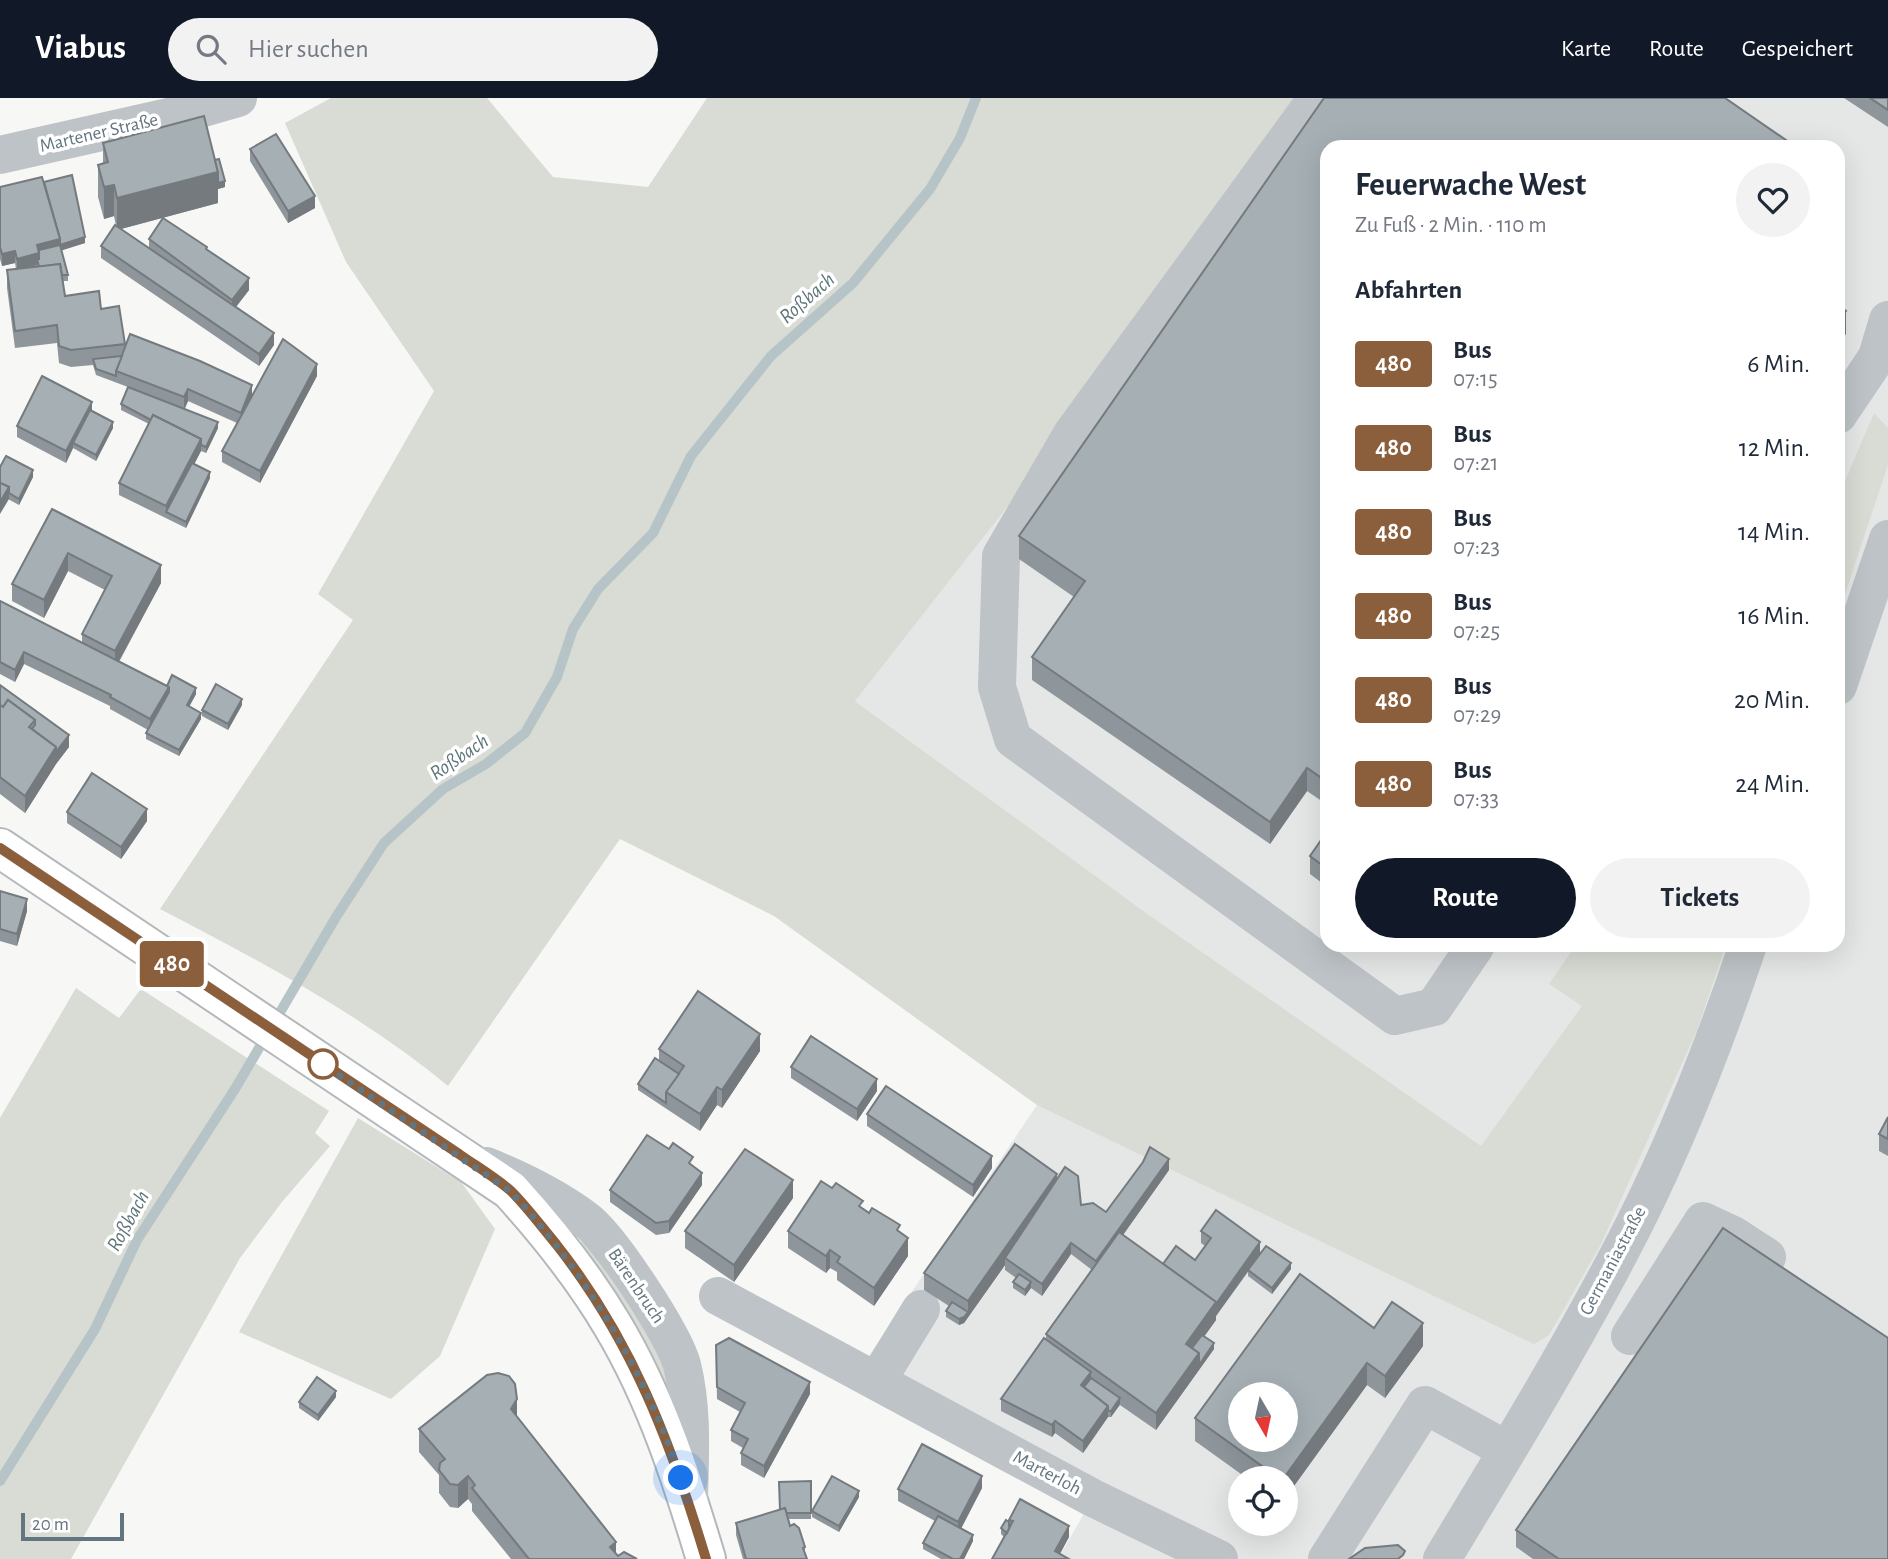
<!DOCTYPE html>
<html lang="de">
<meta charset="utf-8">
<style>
body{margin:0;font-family:"Alegreya Sans",sans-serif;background:#f2f2f3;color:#1f2937;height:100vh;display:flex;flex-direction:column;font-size:26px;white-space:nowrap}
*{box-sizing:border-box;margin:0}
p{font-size:23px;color:#747a83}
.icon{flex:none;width:38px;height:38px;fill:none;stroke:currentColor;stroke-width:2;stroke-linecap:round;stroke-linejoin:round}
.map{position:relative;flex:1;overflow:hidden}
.drawer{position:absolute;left:1320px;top:42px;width:525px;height:812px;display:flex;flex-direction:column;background:#fff;border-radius:21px;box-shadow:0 7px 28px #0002}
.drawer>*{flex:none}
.badge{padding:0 14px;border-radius:5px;font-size:24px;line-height:46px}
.needle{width:46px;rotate:171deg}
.tools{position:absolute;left:1228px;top:1284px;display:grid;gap:14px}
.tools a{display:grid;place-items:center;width:70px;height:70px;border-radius:50%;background:#fff;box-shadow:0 7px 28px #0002;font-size:35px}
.scale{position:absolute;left:21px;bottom:18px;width:103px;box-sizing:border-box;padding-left:7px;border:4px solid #63757f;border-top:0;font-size:19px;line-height:24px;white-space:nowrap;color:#63757f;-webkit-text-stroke:5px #fff;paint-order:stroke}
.you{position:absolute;width:35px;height:35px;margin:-18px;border:5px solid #fff;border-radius:50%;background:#1a73e8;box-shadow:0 0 0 10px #1a73e833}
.map>.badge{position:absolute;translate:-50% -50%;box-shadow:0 0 0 4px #fff}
h2{padding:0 35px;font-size:26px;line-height:63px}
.round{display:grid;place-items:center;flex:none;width:74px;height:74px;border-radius:37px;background:#f2f2f3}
.head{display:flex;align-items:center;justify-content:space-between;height:119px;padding:0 35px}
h1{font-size:33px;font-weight:600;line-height:52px}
.action{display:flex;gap:14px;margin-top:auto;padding:14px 35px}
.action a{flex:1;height:80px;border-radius:42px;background:#111827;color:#fff;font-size:28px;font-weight:600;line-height:80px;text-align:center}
.action a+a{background:#f2f2f3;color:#1f2937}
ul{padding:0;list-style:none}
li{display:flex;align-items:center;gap:21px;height:84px;padding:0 35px}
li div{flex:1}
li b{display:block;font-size:26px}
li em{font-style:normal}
li .badge{min-width:77px;font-weight:700;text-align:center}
header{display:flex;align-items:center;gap:42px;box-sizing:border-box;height:98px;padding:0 35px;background:#111827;color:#fff}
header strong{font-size:33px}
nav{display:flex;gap:38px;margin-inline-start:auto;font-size:24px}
.search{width:490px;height:63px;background:#f2f2f3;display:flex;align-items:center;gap:18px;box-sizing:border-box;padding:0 24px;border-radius:38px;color:#747a83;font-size:26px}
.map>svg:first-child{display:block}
</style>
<header>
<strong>Viabus</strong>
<div class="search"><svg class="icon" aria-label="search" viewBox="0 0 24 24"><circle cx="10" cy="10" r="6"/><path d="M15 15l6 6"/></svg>Hier suchen</div>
<nav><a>Karte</a><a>Route</a><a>Gespeichert</a></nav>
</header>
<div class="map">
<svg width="1888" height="1461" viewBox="0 0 1888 1461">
<rect width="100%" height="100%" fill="#f7f7f5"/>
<path fill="#e5e7e6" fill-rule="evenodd" d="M1307 0H1888V1461H1058L1093 1400 862 1268 1037 1007 1163 827 854 602 1080 316ZM1326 49H1838V847H1326ZM1241 1297H1286V1342H1241ZM1241 1381H1286V1426H1241Z"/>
<g fill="#d8dcd4">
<path d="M331 0H487L553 79 648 89 707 0H1307L1080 316 855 603 1163 827 1481 1048 1582 908 1549 886 1576 847H1726L1697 932 1601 1146 1549 1237 1534 1246 1037 1007 774 818 620 741 448 988C361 916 260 863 160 811L353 522 318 496 434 293 346 164 285 25Z"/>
<path d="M1874 315 1888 330V367L1838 517V400Z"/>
<path d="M76 890 119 920 141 891 329 1013 315 1035 330 1048 282 1104 240 1160 71 1461H0V1020Z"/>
<path d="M358 1020 461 1084 495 1131 440 1258 391 1301 239 1234Z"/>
<path d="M589 1139 657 1235 670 1295 632 1223 581 1144Z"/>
</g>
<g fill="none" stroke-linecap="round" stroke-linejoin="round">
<path stroke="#b6c4c7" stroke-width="10" d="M0 1383 95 1231 137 1142 235 991 336 819 384 745 443 691 486 666 525 635 557 579 573 531 598 491 653 435 691 358 771 258 853 185 930 91 960 40 976 0"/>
<g stroke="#b2b8bb" stroke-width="42">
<path id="major" d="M0 750 510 1092C548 1134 584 1179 613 1228 656 1300 682 1381 706 1461"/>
</g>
<g stroke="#bec3c7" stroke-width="38">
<path d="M1317 0 1072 336 1001 458 997 589 1013 641 1395 918 1434 909 1476 847"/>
<path d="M0 57 186 15 238 0"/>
<path d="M1838 317 1877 259 1888 222"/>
<path d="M1838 588 1888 441"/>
<path d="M486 1068C521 1082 555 1099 585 1121 610 1139 674 1237 682 1267 693 1311 690 1356 689 1401"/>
<path d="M718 1198 1093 1400 1219 1461"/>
<path d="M1630 1238 1703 1123 1733 1137 1767 1159"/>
<path d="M877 1283 921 1211"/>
<path d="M1327 1461 1425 1307 1507 1352"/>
<path d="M1442 1461C1503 1360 1565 1259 1620 1154 1672 1056 1713 951 1748 847"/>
</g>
<use href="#major" stroke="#fff" stroke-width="38"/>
</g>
<g fill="#8e969b">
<path d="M1844 0H1888V29Z"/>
<path d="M103 45 215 62 225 89 218 91V105L121 131 149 150V141L207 152 249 192 236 209 274 247 259 268 101 160V148L116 128 114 118 104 121 98 99V67L103 66Z"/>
<path d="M1326 49V706L1307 693 1270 746 1032 582V559L1074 499 1019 461V438Z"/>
<path d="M250 51 315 110 288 125 250 63Z"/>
<path d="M44 84 85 145 61 152 68 177V183H63L65 198 101 211 125 246V250L252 297 317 278 260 385 222 364V353L237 325 188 303 185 311 218 330 206 355 201 353 194 366 210 380 186 430 119 397V385L149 326 121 312V306L128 289 96 277 93 267 71 269 59 265 57 245 15 250 7 190V172L16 171 15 165 2 168 0 161V89Z"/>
<path d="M92 313 113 330 96 363 73 350 66 365 17 339V328Z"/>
<path d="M0 369 33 379 19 407 8 401Z"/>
<path d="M52 411 161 485 119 564 167 588 196 596 189 608 201 621 179 658 146 641V635L148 632 110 611V608L24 566 15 584 0 576V503L82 545V536L105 492 68 473 44 520 12 503V486Z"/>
<path d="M0 587 69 649 56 666 25 715 0 696Z"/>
<path d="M242 607 228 632 202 618V612Z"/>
<path d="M67 714 147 723 121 761 67 725Z"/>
<path d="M1326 735V788L1310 776V758Z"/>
<path d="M0 793 27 813 17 848 0 843Z"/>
<path d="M659 951 760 953 722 1010 717 1007 700 1033 638 992V986L659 963Z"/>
<path d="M791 969 877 993 857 1023 791 980Z"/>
<path d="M867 1016 992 1070 973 1099 867 1028Z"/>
<path d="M1888 1019V1058L1879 1053V1036Z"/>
<path d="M1169 1072 1123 1137 1163 1166 1195 1162 1205 1148 1201 1145V1133L1260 1155 1291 1171 1272 1196 1248 1178V1174L1216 1218V1222L1204 1238 1214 1251 1156 1332 1120 1307 1111 1319H1108L1083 1355 1055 1335 1052 1339 1001 1313V1301L1046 1242V1236L1092 1172 1071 1156 1042 1198 1031 1190 1025 1198 1013 1190V1184L1016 1180 1005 1172V1167L964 1225 959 1227 946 1219V1213L949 1208 924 1192V1175L1057 1082 1081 1107 1106 1114Z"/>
<path d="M702 1087 669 1135 656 1137 610 1104V1092Z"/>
<path d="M793 1100 734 1184 685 1150V1133Z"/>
<path d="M863 1110 900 1134 908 1158 874 1208 837 1182V1174L830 1170 826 1175 788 1150V1133Z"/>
<path d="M1374 1230 1423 1248 1385 1300 1367 1287 1286 1399V1381H1248L1195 1343V1320Z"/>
<path d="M716 1259 810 1296 764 1380 741 1367V1355L743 1350 731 1343V1332L740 1314 717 1301Z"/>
<path d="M336 1299 318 1323 299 1310V1304Z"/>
<path d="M517 1318 616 1456 618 1458 637 1461H511L472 1413V1406L468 1401 458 1410 450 1409 439 1395V1377L419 1354V1331Z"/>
<path d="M811 1383V1421H788L790 1428 805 1449V1455L807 1461H743L736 1437V1425L780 1412Z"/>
<path d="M982 1390 961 1431 973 1443 964 1461H941L923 1451V1445L935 1423 898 1403V1391Z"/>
<path d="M859 1399 839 1434 812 1419V1413Z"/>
<path d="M1009 1422 1069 1439 1060 1456 1004 1439 1001 1436V1430L1009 1424Z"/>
<path d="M1516 1432 1888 1461H1533L1516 1449Z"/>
</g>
<g fill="#747a7e">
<path d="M218 74 225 83V89L218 91V105L117 132V100Z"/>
<path d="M114 87V118L104 121V89Z"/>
<path d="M315 98V110L288 125V113Z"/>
<path d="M85 139V145L60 153V147Z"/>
<path d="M60 141V153L39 167 37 161V167L17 172V161L37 147Z"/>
<path d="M15 153V165L2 168V156Z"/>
<path d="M249 180V192L232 214V202Z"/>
<path d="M1846 213V236L1838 247V224Z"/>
<path d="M274 235V247L259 268V256Z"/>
<path d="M317 266V278L260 385V373Z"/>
<path d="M252 287V299L241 327V315Z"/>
<path d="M188 291V303L184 311V299Z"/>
<path d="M92 304V316L73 345V350L66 365V353Z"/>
<path d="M113 324V330L96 363V357Z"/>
<path d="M218 324V330L206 355V349Z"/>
<path d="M201 341V353L169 415 166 414V420V408Z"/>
<path d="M33 372V379L19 407V401Z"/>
<path d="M210 374V380L186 430V424Z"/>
<path d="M9 389V401L0 416V404Z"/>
<path d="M68 455V473L44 520V502Z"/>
<path d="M161 467V485L115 570V553Z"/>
<path d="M24 554V566L15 584V572Z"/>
<path d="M169 589V601L150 633V621Z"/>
<path d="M196 590V596L187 613V607Z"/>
<path d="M242 601V607L228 632V626Z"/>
<path d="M201 615V621L179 658V652Z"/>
<path d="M69 637V649L56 666 25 715V698L56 649Z"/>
<path d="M1307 670V693L1270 746V724Z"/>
<path d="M147 711V723L121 761V749Z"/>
<path d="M27 801V813L17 848V836Z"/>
<path d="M760 936V953L722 1010V992Z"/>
<path d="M877 981V993L857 1023V1011Z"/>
<path d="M717 989V1007L700 1033V1016Z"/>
<path d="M992 1058V1070L973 1099V1087Z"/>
<path d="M1169 1061V1072L1096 1175V1163Z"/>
<path d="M702 1075V1087L669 1135V1123Z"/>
<path d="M1057 1076V1093L1005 1160V1167L964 1225 959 1227V1221L968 1214V1203Z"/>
<path d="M793 1082V1100L734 1184V1167Z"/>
<path d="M908 1140V1158L874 1208V1190Z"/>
<path d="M1260 1144V1156L1216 1218V1222L1189 1260 1186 1246Z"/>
<path d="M1071 1145V1156L1042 1198V1186Z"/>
<path d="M830 1152V1170L826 1175V1158Z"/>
<path d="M1291 1165V1171L1272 1196V1190Z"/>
<path d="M1031 1184V1190L1025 1198V1192Z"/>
<path d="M1423 1225V1248L1385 1300V1278Z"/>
<path d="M1214 1245V1251L1156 1332V1315L1199 1255Z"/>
<path d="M1367 1265V1287L1286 1399V1381H1283Z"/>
<path d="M1091 1274V1286L1084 1295 1081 1287Z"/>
<path d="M810 1284V1296L764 1380V1368Z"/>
<path d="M336 1293V1299L318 1323V1317Z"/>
<path d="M1120 1300V1306L1111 1319V1313Z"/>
<path d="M517 1301V1324L511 1311Z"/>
<path d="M1108 1308V1319L1083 1355V1343Z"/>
<path d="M1055 1323V1335L1052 1339V1327Z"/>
<path d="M468 1378V1401L458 1410V1387Z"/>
<path d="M982 1378V1390L958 1436V1424Z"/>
<path d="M859 1393V1399L839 1434V1428Z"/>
<path d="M1069 1428V1439L1057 1461 1055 1453Z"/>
<path d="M973 1437V1443L964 1461H960Z"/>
<path d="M616 1444V1461L610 1449Z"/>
</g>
<g fill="#a5afb4" stroke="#747a7e" stroke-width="2" fill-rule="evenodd">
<path d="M1324 0H1725L1796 49H1326V683L1307 670 1270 724 1032 559 1085 483 1019 438Z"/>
<path d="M1870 0H1888V12Z"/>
<path d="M204 18 218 74 117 100 114 87 104 89 98 67 108 64 103 45Z"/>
<path d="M276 36 315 98 288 113 250 51Z"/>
<path d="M219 61 225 83 218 85V74L215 62Z"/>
<path d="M72 77 85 139 60 147 68 177H62L60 166 39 169 37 161H39V152L60 147V141L44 84Z"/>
<path d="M42 79 60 141 37 147 39 155 17 161 15 153 2 156 0 149V89Z"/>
<path d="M163 120 207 149 206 151 249 180 232 202 149 141Z"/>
<path d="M115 127 274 235 259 256 101 148Z"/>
<path d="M60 166 65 198 99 193 101 211 119 208 125 246 71 252 59 248 57 227 15 233 7 172Z"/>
<path d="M1838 207 1846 213 1838 224Z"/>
<path d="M130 236 200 263 252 287 241 315 188 291 184 299 116 273Z"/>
<path d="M283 241 317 266 260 373 222 353Z"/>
<path d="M122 258 116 273V278L96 271 93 261Z"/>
<path d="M42 278 92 304 66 353 17 328Z"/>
<path d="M128 289 218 324 206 349 201 347V341L153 317 151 322 121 306Z"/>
<path d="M90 312 113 324 96 357 73 345Z"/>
<path d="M153 317 201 341 166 408 119 385Z"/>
<path d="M6 358 33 372 19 401 9 395V389L0 385V369Z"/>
<path d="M192 365 210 374 186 424 166 414Z"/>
<path d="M0 385 9 389 0 404Z"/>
<path d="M52 411 161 467 115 553 82 536 112 478 68 455 44 502 12 486Z"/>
<path d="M0 503 169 589 150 621 110 599 111 597 24 554 15 572 0 564Z"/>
<path d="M172 577 196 590 187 607 201 615 179 652 146 635 169 594V589L167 588Z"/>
<path d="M216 586 242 601 228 626 202 612Z"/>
<path d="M0 587 69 637 56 654V649L32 631 35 627V622L8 602 3 609 0 607Z"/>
<path d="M8 602 35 622 29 629 56 649 25 698 0 679V607L3 609Z"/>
<path d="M92 675 147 711 121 749 67 714Z"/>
<path d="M1326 735V770L1310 758Z"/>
<path d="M0 793 27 801 17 836 0 831Z"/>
<path d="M698 893 760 936 722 992 717 989 700 1016 666 994 684 968 659 951Z"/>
<path d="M811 938 877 981 857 1011 791 969Z"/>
<path d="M655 960 679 976 666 994V1005L638 986Z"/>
<path d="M886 988 992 1058 973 1087 867 1016Z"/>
<path d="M1888 1019V1041L1879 1036Z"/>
<path d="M647 1037 669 1051 673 1045 693 1059 689 1065 702 1075 669 1123 656 1125 610 1092Z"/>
<path d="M1015 1046 1057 1076 968 1203 924 1175Z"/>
<path d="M1150 1049 1169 1061 1096 1163 1071 1145 1042 1186 1005 1160 1065 1069 1078 1078 1081 1107 1093 1105 1106 1114 1143 1064Z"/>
<path d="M745 1051 793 1082 734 1167 685 1133Z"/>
<path d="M821 1083 832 1090 836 1085 863 1103 859 1108 869 1115 872 1110 892 1122 900 1127 897 1132 908 1140 874 1190 837 1164 840 1159 830 1152 826 1158 788 1133Z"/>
<path d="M1216 1112 1260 1144 1216 1206V1204L1163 1166 1176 1148 1195 1162 1211 1140 1201 1133Z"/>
<path d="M1723 1130 1888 1240V1461H1559L1516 1432Z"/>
<path d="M1119 1134 1216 1204 1186 1246 1199 1255 1156 1315 1046 1236Z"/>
<path d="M1266 1148 1291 1165 1272 1190 1248 1172Z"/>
<path d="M1019 1176 1031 1184 1025 1192 1013 1184Z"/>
<path d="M1300 1176 1374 1230 1392 1204 1423 1225 1385 1278 1367 1265 1283 1381H1280L1195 1320ZM1241 1297H1286V1342H1241Z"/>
<path d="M952 1204 968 1214 964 1219 959 1221 946 1213Z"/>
<path d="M1202 1237 1214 1245 1199 1267V1255L1192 1250Z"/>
<path d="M729 1240 810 1284 764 1368 741 1355 748 1341 731 1332 745 1305 717 1289 716 1247Z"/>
<path d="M1044 1240 1091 1274 1081 1287 1108 1308 1083 1343 1055 1323 1052 1327 1001 1301Z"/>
<path d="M498 1275 509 1278 515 1286 517 1301 511 1311 616 1444 610 1449 618 1458 624 1454 637 1461H529L472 1390 475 1387 468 1378 458 1387 450 1386 439 1372 440 1365 445 1361 419 1331 487 1277Z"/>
<path d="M317 1279 336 1293 318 1317 299 1304Z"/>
<path d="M1091 1280 1120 1300 1111 1313H1108V1308L1084 1289Z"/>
<path d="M922 1346 982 1378 958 1424 898 1391Z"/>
<path d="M832 1378 859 1393 839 1428 812 1413Z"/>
<path d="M811 1383V1415H786L785 1410 780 1412 779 1384Z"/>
<path d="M1020 1401 1069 1428 1055 1453 1069 1461H992L1013 1423 1009 1422Z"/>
<path d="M785 1410 790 1428 794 1426 799 1430 805 1449 803 1450 807 1461H746L736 1425Z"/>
<path d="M938 1418 973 1437 960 1461H953L923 1445Z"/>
<path d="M1006 1422 1009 1424V1428H1010L1007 1435 1001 1430Z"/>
<path d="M1398 1447 1405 1453 1403 1457 1398 1461H1349L1365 1450Z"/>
</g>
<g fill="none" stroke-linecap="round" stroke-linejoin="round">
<g stroke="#fff" stroke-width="16">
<path id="line" d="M0 750 459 1056C476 1068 495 1079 511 1093 527 1109 541 1128 556 1146 632 1242 671 1345 706 1461"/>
</g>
<use href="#line" stroke="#8b5e3c" stroke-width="10"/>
<path stroke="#63757f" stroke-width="7" stroke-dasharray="0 12.6" d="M323 966 321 965 510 1093C588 1178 643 1270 681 1380"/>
</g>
<circle fill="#fff" stroke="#8b5e3c" stroke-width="3.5" cx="323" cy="966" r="14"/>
<g text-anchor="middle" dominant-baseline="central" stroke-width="7" stroke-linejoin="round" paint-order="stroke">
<g font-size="19" fill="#63757f" stroke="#fff">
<text transform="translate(99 35) rotate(-13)">Martener Straße</text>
<text transform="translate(1613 1163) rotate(-62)">Germaniastraße</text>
<text transform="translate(636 1188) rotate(56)">Bärenbruch</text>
<text transform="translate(1047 1375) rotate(28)">Marterloh</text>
</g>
<g font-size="21" font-style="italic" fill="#5e7579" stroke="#fff">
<text transform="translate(807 200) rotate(-41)">Roßbach</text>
<text transform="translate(459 659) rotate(-34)">Roßbach</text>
<text transform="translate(128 1123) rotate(-61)">Roßbach</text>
</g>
</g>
</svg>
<div class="tools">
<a><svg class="needle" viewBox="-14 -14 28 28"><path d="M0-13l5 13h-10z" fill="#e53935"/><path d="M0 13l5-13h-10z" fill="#747a83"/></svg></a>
<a><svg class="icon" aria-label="locate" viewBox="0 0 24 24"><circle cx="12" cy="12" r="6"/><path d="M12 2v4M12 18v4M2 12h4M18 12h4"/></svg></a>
</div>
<div class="scale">20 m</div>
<div class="you" style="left:681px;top:1380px"></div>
<b class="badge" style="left:172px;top:866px;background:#8b5e3c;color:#fff">480</b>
<section class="drawer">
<div class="head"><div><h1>Feuerwache West</h1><p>Zu Fuß · 2 Min. · 110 m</p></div><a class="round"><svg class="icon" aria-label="heart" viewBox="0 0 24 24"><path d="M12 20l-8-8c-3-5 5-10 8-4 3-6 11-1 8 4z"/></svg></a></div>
<h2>Abfahrten</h2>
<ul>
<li><span class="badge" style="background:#8b5e3c;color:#fff">480</span><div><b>Bus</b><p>07:15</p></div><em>6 Min.</em></li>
<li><span class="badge" style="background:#8b5e3c;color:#fff">480</span><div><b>Bus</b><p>07:21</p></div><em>12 Min.</em></li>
<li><span class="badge" style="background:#8b5e3c;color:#fff">480</span><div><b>Bus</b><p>07:23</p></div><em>14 Min.</em></li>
<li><span class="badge" style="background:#8b5e3c;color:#fff">480</span><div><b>Bus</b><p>07:25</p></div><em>16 Min.</em></li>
<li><span class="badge" style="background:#8b5e3c;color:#fff">480</span><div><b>Bus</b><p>07:29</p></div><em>20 Min.</em></li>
<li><span class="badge" style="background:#8b5e3c;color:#fff">480</span><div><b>Bus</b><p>07:33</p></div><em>24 Min.</em></li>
</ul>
<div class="action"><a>Route</a><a>Tickets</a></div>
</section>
</div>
